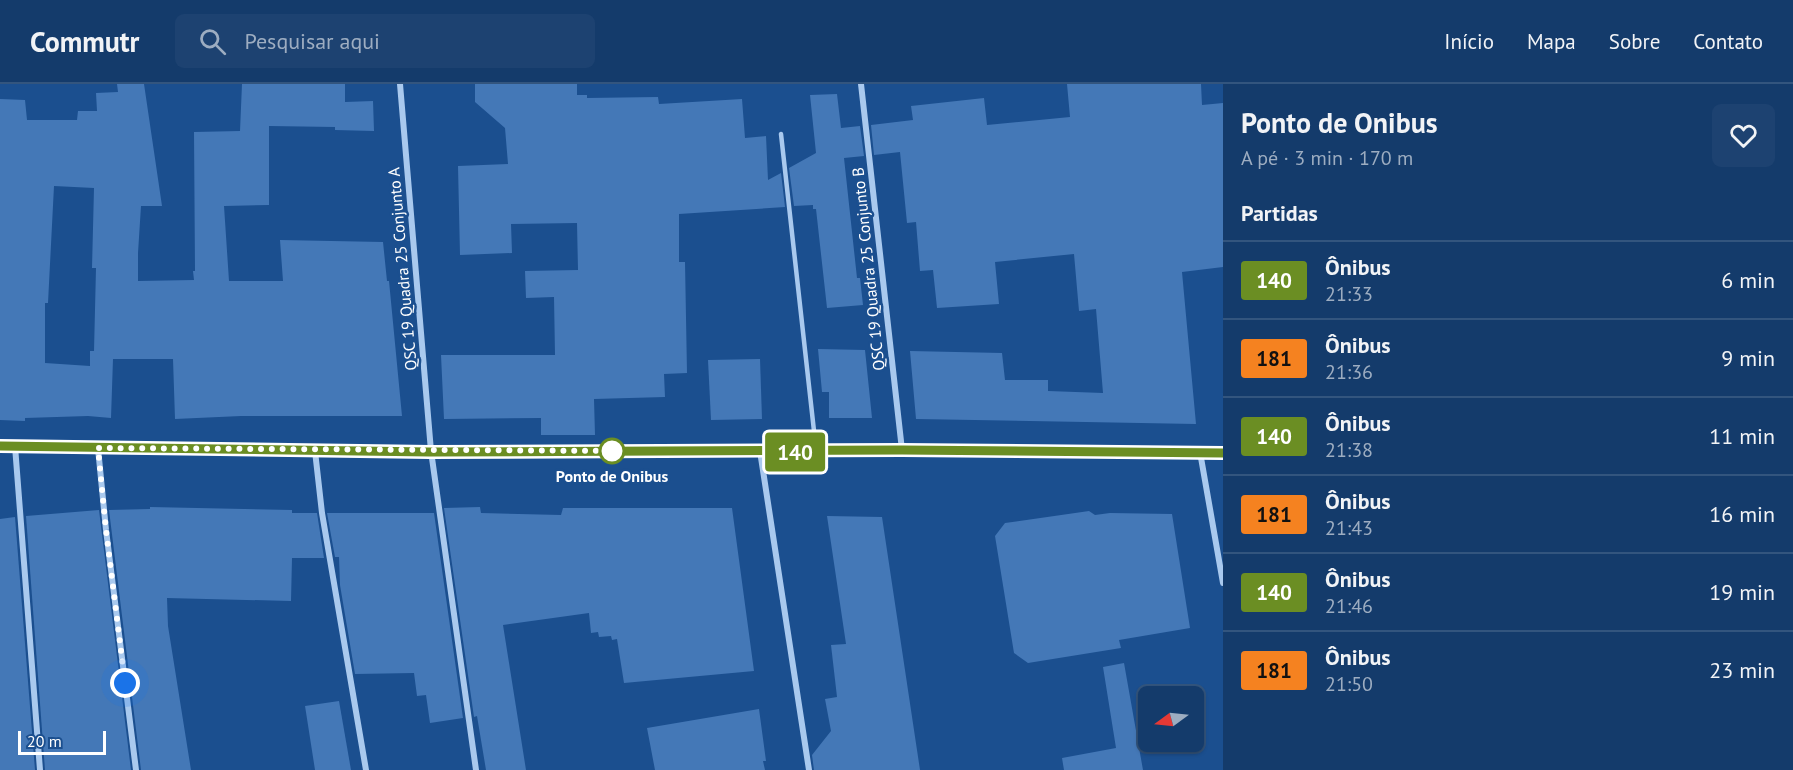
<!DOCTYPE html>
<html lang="pt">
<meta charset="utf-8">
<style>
body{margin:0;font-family:"PT Sans",sans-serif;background:#1d4271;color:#f1f3f6;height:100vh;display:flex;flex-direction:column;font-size:22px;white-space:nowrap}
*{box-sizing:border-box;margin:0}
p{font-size:20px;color:#9dadc1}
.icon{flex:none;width:33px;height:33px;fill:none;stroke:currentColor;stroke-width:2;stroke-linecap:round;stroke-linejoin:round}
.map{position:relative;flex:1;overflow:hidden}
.drawer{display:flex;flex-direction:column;background:#143b6b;width:570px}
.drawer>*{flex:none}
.badge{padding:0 12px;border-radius:4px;font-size:21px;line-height:39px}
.needle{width:39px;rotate:255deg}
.fabs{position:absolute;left:1138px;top:602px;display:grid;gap:12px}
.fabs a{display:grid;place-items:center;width:66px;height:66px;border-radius:9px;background:#143b6b;box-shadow:0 2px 4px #0004,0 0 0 2px #33557e;font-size:30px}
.scale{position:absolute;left:18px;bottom:15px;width:88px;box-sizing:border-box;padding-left:6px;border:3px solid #fff;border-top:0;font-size:16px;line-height:21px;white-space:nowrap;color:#fff;-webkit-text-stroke:4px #1b4f8f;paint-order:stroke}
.you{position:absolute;width:30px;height:30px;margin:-15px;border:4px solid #fff;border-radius:50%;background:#1a73e8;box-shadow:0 0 0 9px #1a73e833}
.map>.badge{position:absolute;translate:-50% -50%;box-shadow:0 0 0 3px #fff}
h2{padding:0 18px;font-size:22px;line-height:54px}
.round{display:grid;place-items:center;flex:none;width:63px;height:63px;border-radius:9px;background:#1d4271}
.summary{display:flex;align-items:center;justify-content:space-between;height:102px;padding:0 18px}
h1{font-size:28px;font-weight:800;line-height:45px}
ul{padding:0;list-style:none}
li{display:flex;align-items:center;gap:18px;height:78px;padding:0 18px;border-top:2px solid #33557e}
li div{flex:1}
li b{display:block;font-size:22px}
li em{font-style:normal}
li .badge{min-width:66px;font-weight:700;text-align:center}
header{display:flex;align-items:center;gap:36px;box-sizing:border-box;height:84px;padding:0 30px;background:#143b6b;border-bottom:2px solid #33557e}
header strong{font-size:28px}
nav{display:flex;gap:33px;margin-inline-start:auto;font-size:21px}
.search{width:420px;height:54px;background:#1d4271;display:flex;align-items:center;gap:15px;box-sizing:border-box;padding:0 21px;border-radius:9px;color:#9dadc1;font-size:22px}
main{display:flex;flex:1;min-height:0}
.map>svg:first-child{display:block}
</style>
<header>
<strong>Commutr</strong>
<div class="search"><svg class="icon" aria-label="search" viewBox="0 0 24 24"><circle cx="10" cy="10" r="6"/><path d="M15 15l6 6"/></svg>Pesquisar aqui</div>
<nav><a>Início</a><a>Mapa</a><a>Sobre</a><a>Contato</a></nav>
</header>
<main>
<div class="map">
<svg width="1223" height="686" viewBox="0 0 1223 686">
<rect width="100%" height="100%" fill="#1b4f8f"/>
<g fill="#4478b7" fill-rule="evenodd">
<path d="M117 0H144L162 122H141L138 169V197L194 196 193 187H195L194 48 240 47 242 0H345V18L373 17 374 47 335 46V43L269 42V121L224 122 229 197H283L280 156 383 158 387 197H389L402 332H241L175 335 173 275H113L111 334 88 332 25 334V337L0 336V15L25 16 27 36H77L78 27H97L96 9 118 8ZM54 102 94 104 92 184H96L94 267H90V282L45 279V219H48Z"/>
<path d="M475 0H577V11H587V14L658 13 659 20 742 15 745 54 766 52 768 96 781 89 785 123 679 130V178H685L687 289 664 290 665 313 594 315 595 351H541V334L444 335 441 271H555L554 213 526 214 525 187 578 186 577 139 511 140 512 169 460 171 458 82 508 80 505 44 475 18Z"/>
<path d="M1067 0H1201L1202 21 1223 19V183L1182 188 1196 340 916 335 910 267 1002 269 1005 296H1048V307L1103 309 1096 225 1079 227 1074 170 995 178 999 220 937 224 933 186 920 187 916 138 907 139 900 68 874 71 871 41 913 36 911 22 984 14 987 41 1070 33Z"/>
<path d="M837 10 841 44 860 42 864 72 844 74 857 194H860L863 221 827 224 816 125H813V121L794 122 789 84 816 69 810 11Z"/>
<path d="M818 265 865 266 872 334H829V308H822Z"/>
<path d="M760 275 762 335 711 336 708 276Z"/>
<path d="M150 423 292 426V429H317L324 474H292L291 517 167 514 168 542 191 686H141L109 426 150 425Z"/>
<path d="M480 423 481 429 561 431 563 424H732L754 587 624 599 617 555 612 556 611 552 599 553 598 548 591 549 589 529 503 541 526 686H486L477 632 474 633 444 424Z"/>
<path d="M99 426 131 686H45L26 432Z"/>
<path d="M1089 427 1095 431 1110 429 1172 430 1190 544 1119 556 1121 564 1028 579 1014 569 995 452 1005 439Z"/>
<path d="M327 429H434L463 634 430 639 426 611 417 612 414 589 355 590 340 501 339 473H335Z"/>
<path d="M827 432 882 433 920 686H814L812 671 831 647 825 615 837 613 831 561 846 560Z"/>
<path d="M15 433 35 686H0V435Z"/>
<path d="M1124 579 1143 686H1064L1062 674 1116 664 1103 583Z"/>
<path d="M339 617 351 686H315L305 622Z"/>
<path d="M759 625 766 677H763L765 686H655L647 644Z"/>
</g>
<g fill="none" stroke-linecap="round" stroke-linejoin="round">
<path stroke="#a9c9ee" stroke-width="4.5" d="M781 50 816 365"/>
<g stroke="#a9c9ee" stroke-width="6">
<path d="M400 0 431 367 476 686"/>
<path d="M861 0 902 366"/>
<path d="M15 362 40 686"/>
<path d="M98 364 106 446 136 686"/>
<path d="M315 367 322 429 366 686"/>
<path d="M760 367 809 686"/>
<path d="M1200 368 1223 499"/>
</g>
<path stroke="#a9c9ee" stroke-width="10" d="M0 361 431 367 902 366 1223 369"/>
</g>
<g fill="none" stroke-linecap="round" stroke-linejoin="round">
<g stroke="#fff" stroke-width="14">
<path id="line" d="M0 362 430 368 902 366 1223 369"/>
</g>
<use href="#line" stroke="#6b8e23" stroke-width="9"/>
<path stroke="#fff" stroke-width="6" stroke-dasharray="0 10.8" d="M125 599 106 446 98 364 619 367H612"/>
</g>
<circle fill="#fff" stroke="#6b8e23" stroke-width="3" cx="612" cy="367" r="12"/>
<g text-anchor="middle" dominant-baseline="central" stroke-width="5" stroke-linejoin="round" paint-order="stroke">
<g font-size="16" fill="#fff" stroke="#1b4f8f">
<text transform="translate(402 185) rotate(-95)">QSC 19 Quadra 25 Conjunto A</text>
<text transform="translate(868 185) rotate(-96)">QSC 19 Quadra 25 Conjunto B</text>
</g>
<g font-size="16" font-weight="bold" fill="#fff" stroke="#1b4f8f">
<text x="612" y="392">Ponto de Onibus</text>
</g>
</g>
</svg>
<div class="fabs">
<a><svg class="needle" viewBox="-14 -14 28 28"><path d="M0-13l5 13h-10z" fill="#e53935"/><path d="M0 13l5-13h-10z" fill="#9dadc1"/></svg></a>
</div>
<div class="scale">20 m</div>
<div class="you" style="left:125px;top:599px"></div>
<b class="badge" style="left:795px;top:368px;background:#6b8e23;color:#fff">140</b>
</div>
<section class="drawer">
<div class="summary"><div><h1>Ponto de Onibus</h1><p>A pé · 3 min · 170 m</p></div><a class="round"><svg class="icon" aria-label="heart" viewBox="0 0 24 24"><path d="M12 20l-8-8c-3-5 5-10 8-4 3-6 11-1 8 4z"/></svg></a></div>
<h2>Partidas</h2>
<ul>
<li><span class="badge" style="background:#6b8e23;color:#fff">140</span><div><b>Ônibus</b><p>21:33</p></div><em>6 min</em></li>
<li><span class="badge" style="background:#f58220;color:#111">181</span><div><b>Ônibus</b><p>21:36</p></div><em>9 min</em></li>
<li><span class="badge" style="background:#6b8e23;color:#fff">140</span><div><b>Ônibus</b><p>21:38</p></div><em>11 min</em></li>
<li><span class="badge" style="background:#f58220;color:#111">181</span><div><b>Ônibus</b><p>21:43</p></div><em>16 min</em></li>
<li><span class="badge" style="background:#6b8e23;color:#fff">140</span><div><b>Ônibus</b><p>21:46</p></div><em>19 min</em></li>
<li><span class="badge" style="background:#f58220;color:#111">181</span><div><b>Ônibus</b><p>21:50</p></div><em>23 min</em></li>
</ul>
</section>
</main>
